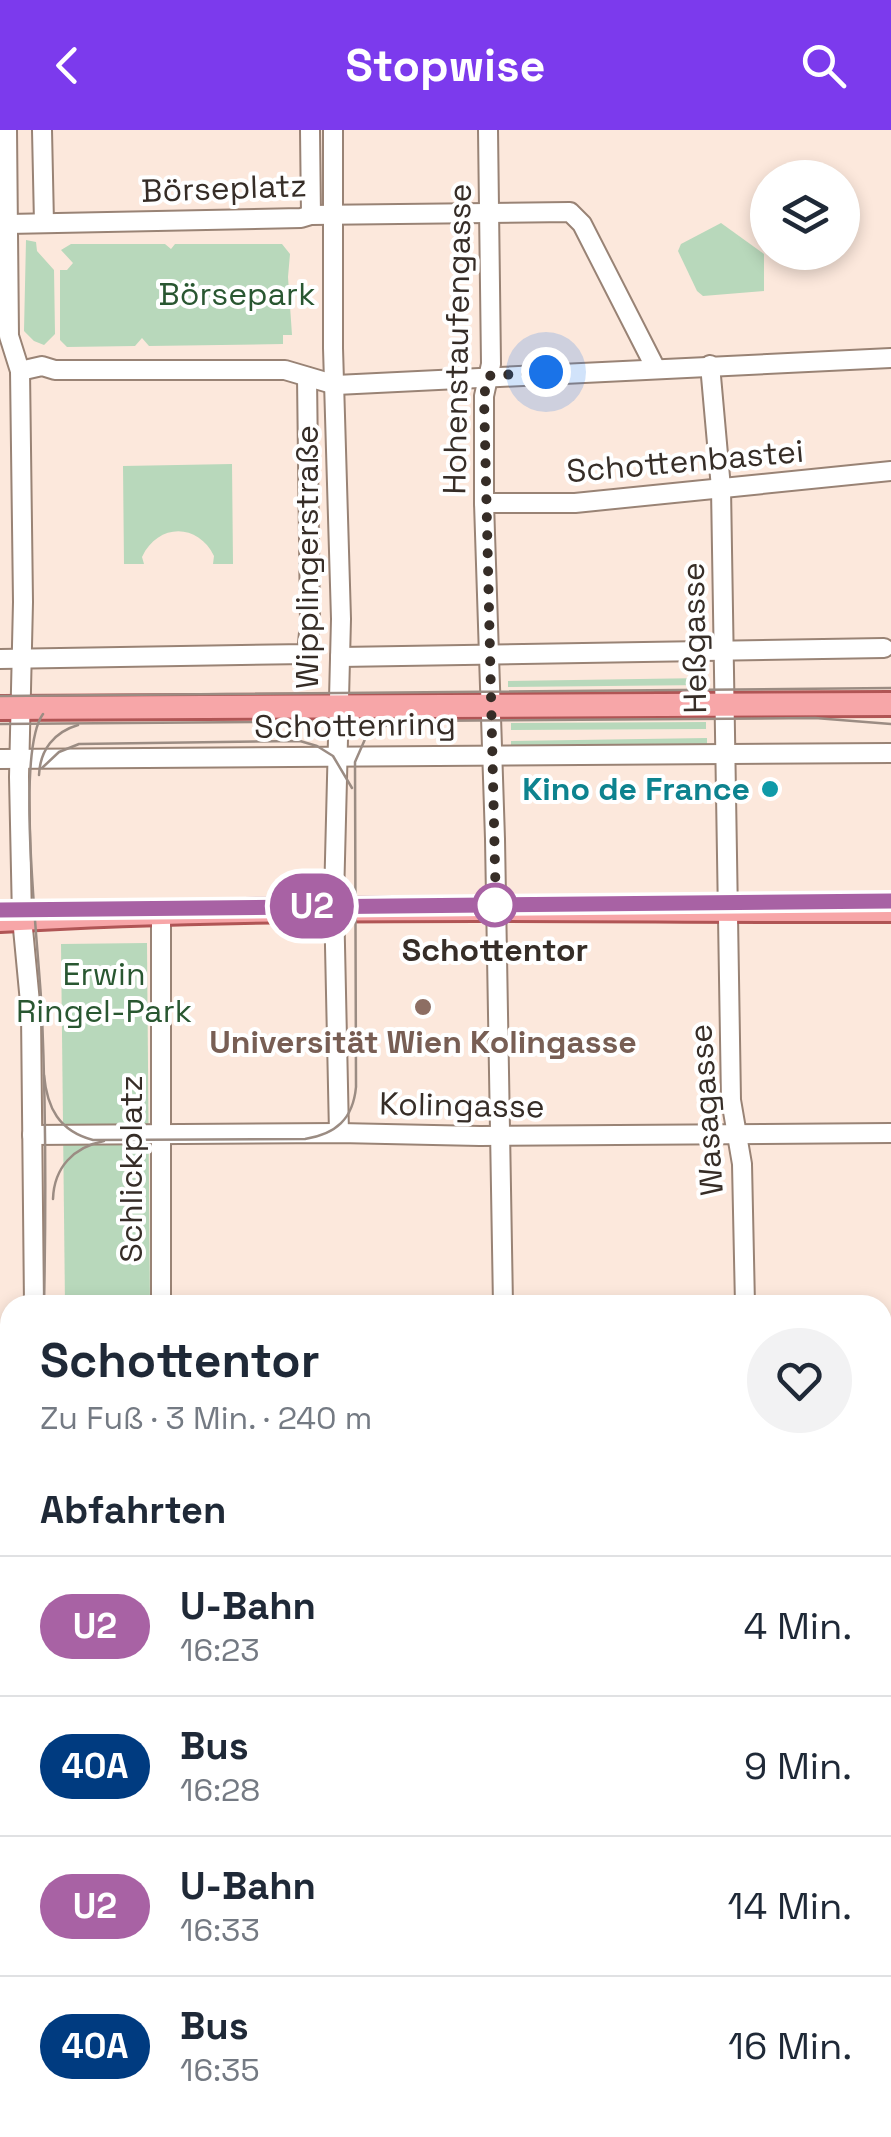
<!DOCTYPE html>
<html lang="de">
<meta charset="utf-8">
<style>
body{margin:0;font-family:"Space Grotesk",sans-serif;background:#f2f2f3;color:#1f2937;height:100vh;display:flex;flex-direction:column;font-size:38px;white-space:nowrap}
*{box-sizing:border-box;margin:0}
p{font-size:32px;color:#747a83}
.icon{flex:none;width:55px;height:55px;fill:none;stroke:currentColor;stroke-width:2;stroke-linecap:round;stroke-linejoin:round}
.map{position:relative;flex:1;overflow:hidden}
.sheet{position:absolute;left:0px;top:1165px;width:892px;height:842px;display:flex;flex-direction:column;background:#fff;border-radius:30px 30px 0 0;box-shadow:0 5px 15px #0003}
.sheet>*{flex:none}
.badge{padding:0 20px;border-radius:32px;font-size:35px;line-height:65px}
.fabs{position:absolute;left:750px;top:30px;display:grid;gap:20px}
.fabs a{display:grid;place-items:center;width:110px;height:110px;border-radius:50%;background:#fff;box-shadow:0 5px 15px #0003;font-size:50px}
.you{position:absolute;width:50px;height:50px;margin:-25px;border:8px solid #fff;border-radius:50%;background:#1a73e8;box-shadow:0 0 0 15px #1a73e833}
.map>.badge{position:absolute;translate:-50% -50%;box-shadow:0 0 0 5px #fff}
h2{padding:0 40px;font-size:38px;line-height:90px}
.round{display:grid;place-items:center;flex:none;width:105px;height:105px;border-radius:52px;background:#f2f2f3}
.head{display:flex;align-items:center;justify-content:space-between;height:170px;padding:0 40px}
h1{font-size:48px;font-weight:800;line-height:75px}
ul{padding:0;list-style:none}
li{display:flex;align-items:center;gap:30px;height:140px;padding:0 40px;border-top:2px solid #e0e1e3}
li div{flex:1}
li b{display:block;font-size:38px}
li em{font-style:normal}
li .badge{min-width:110px;font-weight:700;text-align:center}
header{display:flex;justify-content:space-between;align-items:center;height:130px;padding:0 40px;background:#7c3aed;color:#fff;font-size:45px;font-weight:800}
.map>svg:first-child{display:block}
</style>
<header><svg class="icon" aria-label="back" viewBox="0 0 24 24"><path d="M15 5l-7 7 7 7"/></svg>Stopwise<svg class="icon" aria-label="search" viewBox="0 0 24 24"><circle cx="10" cy="10" r="6"/><path d="M15 15l6 6"/></svg></header>
<div class="map">
<svg width="891" height="2007" viewBox="0 0 891 2007">
<rect width="100%" height="100%" fill="#fce8dc"/>
<g fill="#b8d8bb">
<path d="M721 93 764 124V161L703 166 697 161 678 121 681 114Z"/>
<path d="M26 110 36 112 37 121 54 140 55 204 44 215 34 211 24 201Z"/>
<path d="M71 114H165L171 119 175 114H282L290 124 288 147 292 205H283V214L149 216 142 208 135 216 67 217 60 210V140H67L73 133 61 120Z"/>
<path d="M232 334 233 434H213L214 426C198 393 158 393 142 427L144 434H124L123 336Z"/>
<path d="M705 548 706 555 508 557V551Z"/>
<path d="M706 592V599L511 600V593Z"/>
<path d="M707 608V615L511 617V611Z"/>
<path d="M147 813 150 1175H65L61 814Z"/>
</g>
<g fill="none" stroke-linecap="round" stroke-linejoin="round">
<g stroke="#998375" stroke-width="22">
<g id="minor">
<path d="M7 0 9 206 20 241 23 472 19 647 22 788 31 883 34 1175"/>
<path d="M42 0 44 93"/>
<path d="M310 0 311 85"/>
<path d="M333 0V218L341 489 334 769 339 1003"/>
<path d="M488 0 491 234 484 266V373L495 709 503 1175"/>
<path d="M8 94 301 88 311 85 570 82 582 94 655 237"/>
<path d="M710 235 721 358 731 970 742 1034 745 1175"/>
<path d="M20 241 42 236 55 240H285L336 255 891 228"/>
<path d="M484 373H575L891 341"/>
<path d="M340 527 884 518"/>
<path d="M0 529 307 524 310 492 307 247"/>
<path d="M0 629 891 623"/>
<path d="M161 782V1175"/>
<path d="M32 1005 339 1003 480 1006 891 1003"/>
<path d="M0 1278 10 1254"/>
<path d="M882 1424 891 1426"/>
<path d="M0 1548 10 1549"/>
<path d="M0 1594 10 1608"/>
<path d="M0 1637 10 1650"/>
<path d="M882 1661 891 1662"/>
<path d="M0 1927 10 1917"/>
<path d="M882 1962H891"/>
<path d="M175 1998 178 2007"/>
<path d="M193 1998 194 2007"/>
<path d="M412 2007 413 1998"/>
<path d="M714 2007V1998"/>
</g>
</g>
<g stroke="#b05555" stroke-width="28">
<g id="major">
<path d="M0 578 891 574"/>
<path d="M0 790C297 773 594 781 891 780"/>
<path d="M882 1210 891 1209"/>
<path d="M0 1219H10"/>
</g>
</g>
<use href="#minor" stroke="#fff" stroke-width="18"/>
<use href="#major" stroke="#f7a6a8" stroke-width="22"/>
<g stroke="#9b8c83" stroke-width="2.5">
<path d="M0 566 891 558"/>
<path d="M43 584C14 624 40 827 42 885 46 982 46 1079 44 1175"/>
<path d="M0 594 815 588 891 594"/>
<path d="M42 638 59 622 79 614 300 611 317 616 333 626 352 658"/>
<path d="M39 645C40 620 54 602 78 595"/>
<path d="M44 945C47 978 59 1001 93 1010L305 1009C336 1004 353 989 356 957L355 632 366 607 393 592"/>
<path d="M53 1069C54 1037 74 1017 104 1011"/>
<path d="M0 1316 10 1282"/>
<path d="M0 1366 10 1310"/>
<path d="M0 1607 10 1621"/>
<path d="M188 1998 190 2007"/>
</g>
</g>
<g fill="none" stroke-linecap="round" stroke-linejoin="round">
<g stroke="#fff" stroke-width="22">
<path id="line" d="M0 780 891 771"/>
</g>
<use href="#line" stroke="#a862a4" stroke-width="15"/>
<path stroke="#362d27" stroke-width="10" stroke-dasharray="0 18" d="M495 775 496 779 484 266 488 246 546 242"/>
</g>
<circle fill="#0f9aa8" stroke="#fff" stroke-width="4" cx="770" cy="659" r="10"/>
<circle fill="#fff" stroke="#a862a4" stroke-width="5" cx="495" cy="775" r="20"/>
<circle fill="#8d6e63" stroke="#fff" stroke-width="4" cx="423" cy="877" r="10"/>
<g text-anchor="middle" dominant-baseline="central" stroke-width="8" stroke-linejoin="round" paint-order="stroke">
<g font-size="32" fill="#362d27" stroke="#fff">
<text transform="translate(224 58) rotate(-2)">Börseplatz</text>
<text transform="translate(457 209) rotate(-89)">Hohenstaufengasse</text>
<text transform="translate(685 331) rotate(-5)">Schottenbastei</text>
<text transform="translate(307 427) rotate(-90)">Wipplingerstraße</text>
<text transform="translate(694 508) rotate(-91)">Heßgasse</text>
<text transform="translate(355 595) rotate(-1)">Schottenring</text>
<text transform="translate(462 975) rotate(1)">Kolingasse</text>
<text transform="translate(706 980) rotate(-94)">Wasagasse</text>
<text transform="translate(131 1039) rotate(-90)">Schlickplatz</text>
</g>
<g font-size="32" fill="#295731" stroke="#fff">
<text x="237" y="164">Börsepark</text>
<text x="104" y="844">Erwin<tspan x="104" dy="37">Ringel-Park</tspan></text>
</g>
<g font-size="32" font-weight="bold" fill="#0d838f" stroke="#fff" text-anchor="end">
<text x="750" y="659">Kino de France</text>
</g>
<g font-size="32" font-weight="bold" fill="#362d27" stroke="#fff">
<text x="495" y="820">Schottentor</text>
</g>
<g font-size="32" font-weight="bold" fill="#785e54" stroke="#fff">
<text x="423" y="912">Universität Wien Kolingasse</text>
</g>
</g>
</svg>
<div class="fabs">
<a><svg class="icon" aria-label="layers" viewBox="0 0 24 24"><path d="M12 4l9 5-9 5-9-5zM3 14l9 5 9-5"/></svg></a>
</div>
<div class="you" style="left:546px;top:242px"></div>
<b class="badge" style="left:312px;top:776px;background:#a862a4;color:#fff">U2</b>
<section class="sheet">
<div class="head"><div><h1>Schottentor</h1><p>Zu Fuß · 3 Min. · 240 m</p></div><a class="round"><svg class="icon" aria-label="heart" viewBox="0 0 24 24"><path d="M12 20l-8-8c-3-5 5-10 8-4 3-6 11-1 8 4z"/></svg></a></div>
<h2>Abfahrten</h2>
<ul>
<li><span class="badge" style="background:#a862a4;color:#fff">U2</span><div><b>U-Bahn</b><p>16:23</p></div><em>4 Min.</em></li>
<li><span class="badge" style="background:#003b80;color:#fff">40A</span><div><b>Bus</b><p>16:28</p></div><em>9 Min.</em></li>
<li><span class="badge" style="background:#a862a4;color:#fff">U2</span><div><b>U-Bahn</b><p>16:33</p></div><em>14 Min.</em></li>
<li><span class="badge" style="background:#003b80;color:#fff">40A</span><div><b>Bus</b><p>16:35</p></div><em>16 Min.</em></li>
</ul>
</section>
</div>
